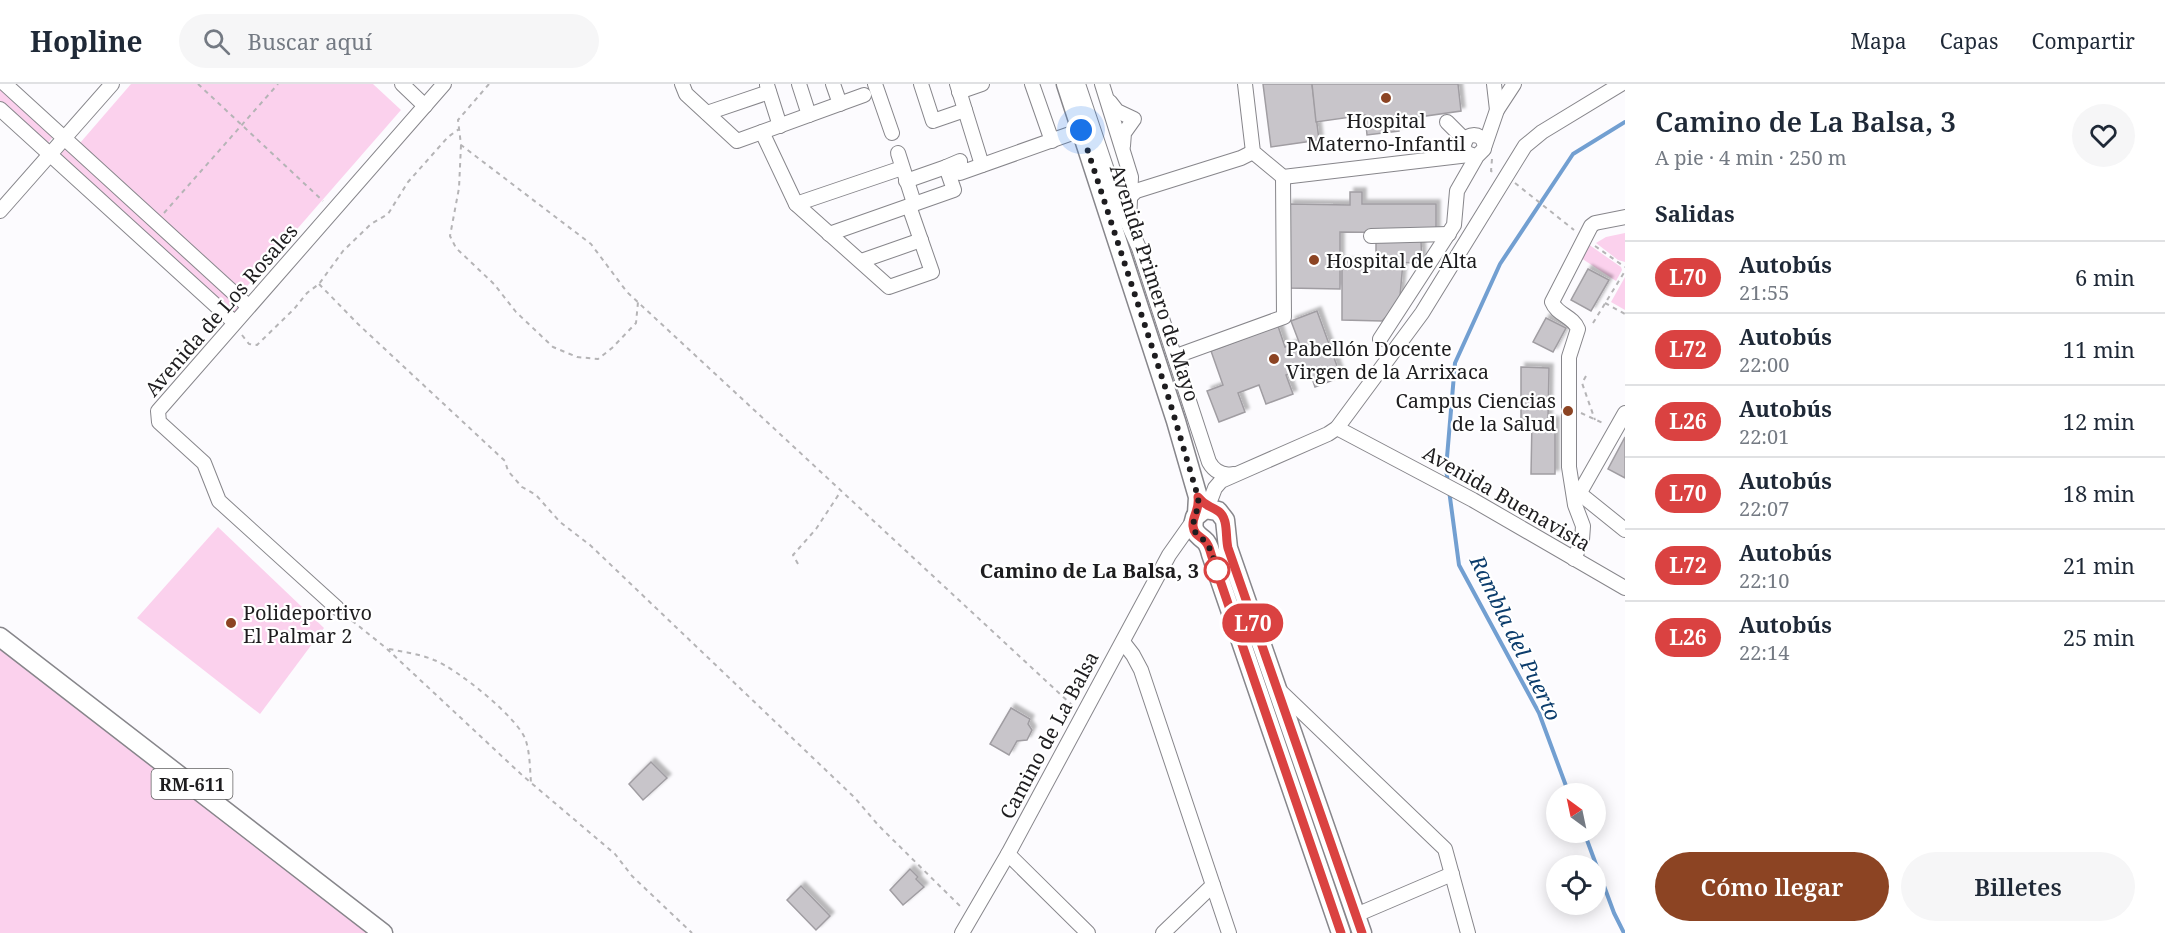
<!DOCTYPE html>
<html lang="es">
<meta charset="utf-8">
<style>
body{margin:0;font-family:"Noto Serif",serif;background:#f6f6f7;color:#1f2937;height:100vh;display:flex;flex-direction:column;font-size:22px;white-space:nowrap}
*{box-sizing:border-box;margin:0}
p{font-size:20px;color:#747a83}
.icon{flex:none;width:33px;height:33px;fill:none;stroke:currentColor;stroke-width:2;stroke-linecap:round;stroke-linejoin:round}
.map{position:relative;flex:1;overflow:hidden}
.details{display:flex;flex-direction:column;background:#fff;width:540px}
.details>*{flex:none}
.badge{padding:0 12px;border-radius:20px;font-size:21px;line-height:39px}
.needle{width:39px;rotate:327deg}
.tools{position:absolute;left:1546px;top:699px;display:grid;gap:12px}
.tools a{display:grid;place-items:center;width:60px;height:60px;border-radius:50%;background:#fff;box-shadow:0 3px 15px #0003;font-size:30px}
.you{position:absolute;width:30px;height:30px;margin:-15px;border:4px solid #fff;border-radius:50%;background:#1a73e8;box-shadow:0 0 0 9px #1a73e833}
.map>.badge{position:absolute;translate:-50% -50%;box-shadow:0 0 0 3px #fff}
h2{padding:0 30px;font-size:22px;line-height:54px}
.round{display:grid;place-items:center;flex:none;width:63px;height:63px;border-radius:32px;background:#f6f6f7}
.overview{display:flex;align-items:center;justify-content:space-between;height:102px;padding:0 30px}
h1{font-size:28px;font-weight:600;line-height:45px}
.cta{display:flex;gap:12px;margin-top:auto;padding:12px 30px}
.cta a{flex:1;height:69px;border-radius:36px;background:#8c4423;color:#fff;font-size:24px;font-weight:600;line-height:69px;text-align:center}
.cta a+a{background:#f6f6f7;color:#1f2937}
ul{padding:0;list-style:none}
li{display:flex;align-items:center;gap:18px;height:72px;padding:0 30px;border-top:2px solid #e0e1e3}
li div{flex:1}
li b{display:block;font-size:22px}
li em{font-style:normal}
li .badge{min-width:66px;font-weight:700;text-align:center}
header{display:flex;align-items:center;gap:36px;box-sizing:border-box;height:84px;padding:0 30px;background:#fff;border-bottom:2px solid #e0e1e3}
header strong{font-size:28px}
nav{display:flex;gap:33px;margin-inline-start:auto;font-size:21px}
.search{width:420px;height:54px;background:#f6f6f7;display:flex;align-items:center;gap:15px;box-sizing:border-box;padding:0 21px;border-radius:33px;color:#747a83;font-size:22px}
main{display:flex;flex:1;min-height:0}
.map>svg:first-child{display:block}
</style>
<header>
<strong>Hopline</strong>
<div class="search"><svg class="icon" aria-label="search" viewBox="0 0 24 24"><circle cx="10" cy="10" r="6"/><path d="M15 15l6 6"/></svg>Buscar aquí</div>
<nav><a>Mapa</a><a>Capas</a><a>Compartir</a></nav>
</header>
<main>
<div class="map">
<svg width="1625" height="849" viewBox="0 0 1625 849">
<defs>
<filter id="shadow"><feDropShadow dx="4" dy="-4" stdDeviation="1.5" flood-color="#0004"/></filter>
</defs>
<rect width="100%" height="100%" fill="#fcfbfe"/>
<g fill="#fbd1ed">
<path d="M131 0H373L401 26 243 207 80 59Z"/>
<path d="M0 4 53 53 47 60 0 17Z"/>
<path d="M63 63 241 222 233 231 57 69Z"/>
<path d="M1625 149V178L1618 176 1596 159 1606 153Z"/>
<path d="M1588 160 1621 183 1622 186 1616 197 1581 174Z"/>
<path d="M1625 193V226L1611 218Z"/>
<path d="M218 443 324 544 260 630 137 534Z"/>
<path d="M0 562 375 849H0Z"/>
</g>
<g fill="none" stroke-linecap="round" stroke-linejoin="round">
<g stroke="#729fd1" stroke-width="4">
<path d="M1448 399 1446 385 1455 279 1500 180 1573 70 1625 38"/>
<path d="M1449 406 1459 481 1539 629 1569 710"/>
<path d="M1584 748 1614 829 1624 849"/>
</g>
</g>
<g fill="#c8c5ca" stroke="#a09da2" stroke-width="1.5" filter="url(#shadow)">
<path d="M1263 0H1312L1319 56 1271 63Z"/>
<path d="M1312 0H1458L1461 27 1398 36 1399 47 1367 51 1365 31 1316 38Z"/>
<path d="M1350 108H1362V120H1436V149L1340 148V205L1288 204 1289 120 1350 121Z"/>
<path d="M1421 157 1422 179 1376 178V158Z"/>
<path d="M1342 178H1403L1400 212 1394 225 1382 237 1342 236Z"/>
<path d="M1588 185 1609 196 1591 227 1571 216Z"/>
<path d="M1317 227 1341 293 1315 303 1308 283 1286 291 1293 310 1266 320 1259 301 1238 309 1245 328 1219 338 1207 307 1223 301 1211 267 1278 242 1285 263 1299 258 1291 237Z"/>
<path d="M1546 234 1566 244 1553 268 1533 258Z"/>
<path d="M1521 283 1549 284 1548 336 1555 337V390H1531L1532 336 1521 335Z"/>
<path d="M1625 353V394L1608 385Z"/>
<path d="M1011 624 1030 635 1028 640 1032 646 1027 656 1017 657 1009 671 990 660Z"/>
<path d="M651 678 667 694 643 716 629 700Z"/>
<path d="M910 785 918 793 916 795 924 803 903 821 890 806Z"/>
<path d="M801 802 830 832 816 846 787 816Z"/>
</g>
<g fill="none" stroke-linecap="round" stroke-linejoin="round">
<g stroke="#87868b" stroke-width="16">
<g id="minor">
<path d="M5 0 248 222"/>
<path d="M402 0 425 22"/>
<path d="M682 0 686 10 737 57 864 11"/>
<path d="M799 0 809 31"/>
<path d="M833 0 840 20"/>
<path d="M875 0 892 49"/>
<path d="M921 0 933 37 965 26 957 0"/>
<path d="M1032 0 1052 57"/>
<path d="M1078 0 1116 113 1139 164 1209 378C1214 387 1223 392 1233 390"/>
<path d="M1102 0 1131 93 1129 138"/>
<path d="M1245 0 1253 68 1283 93 1469 71"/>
<path d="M1494 0 1497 26"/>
<path d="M767 1 780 42"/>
<path d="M959 8 982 0"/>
<path d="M1110 18 1117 27 1134 35 1124 49 1123 62"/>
<path d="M0 25 234 238"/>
<path d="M965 26 982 81"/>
<path d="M707 29 769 8"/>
<path d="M1447 38 1465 56"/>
<path d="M762 48 796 120 889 203 932 188 909 122"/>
<path d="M1485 61 1497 26 1514 0"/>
<path d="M898 69 914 119"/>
<path d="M906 97 946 83"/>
<path d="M1129 114 1136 107 1241 74 1253 68"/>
<path d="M796 120 902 84"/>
<path d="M0 127 112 0"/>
<path d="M829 150 954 106 946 83 960 77V89L1081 46"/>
<path d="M1371 152 1449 150"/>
<path d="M861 177 921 156"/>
<path d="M1380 255 1454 141 1457 107 1477 72 1484 65C1486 54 1477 48 1467 53L1463 63 1467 69 1475 72"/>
<path d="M1179 271 1284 233 1283 93"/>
<path d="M1337 344 1473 416 1625 504"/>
<path d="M1574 405 1625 446"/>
<path d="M1579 410 1625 329"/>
<path d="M1207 425 1215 404 1221 397 1328 350 1337 344 1422 229 1525 62 1542 48 1621 0"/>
<path d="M1574 475 1582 456 1583 442 1575 421 1569 383V273L1578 245C1573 232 1557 231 1552 218L1591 142 1595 139 1625 133"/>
<path d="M337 524 219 417 204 379 159 338 158 327 444 0"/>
<path d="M1123 558 1133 571 1141 586 1229 849"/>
<path d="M1278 605 1445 765 1468 849"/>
<path d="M1008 770 1088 849"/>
<path d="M1356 831 1452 790"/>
<path d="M962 849 1008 770 1169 471 1193 437"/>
<path d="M1163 849 1213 801"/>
</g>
</g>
<g stroke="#87868b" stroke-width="21">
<g id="major">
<path d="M1066 0 1176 337 1198 413 1197 430"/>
<path d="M0 553 383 849"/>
<path d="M1341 849 1211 470C1210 466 1208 459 1204 456 1195 449 1191 445 1195 433L1205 425 1218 427 1225 436 1228 464 1362 849"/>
</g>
</g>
<g stroke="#b5b4b6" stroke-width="2" stroke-dasharray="4.5 4.5" stroke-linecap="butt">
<path d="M198 0 323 117"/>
<path d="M489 0 458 36 461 61 591 160 627 208 1073 622"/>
<path d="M461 61 459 104 450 152 456 164 494 200 516 228 553 263 577 273 598 275 612 264 636 239 638 218"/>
<path d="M1492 75 1491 87 1494 88"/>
<path d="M1515 99 1574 146"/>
<path d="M164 129 278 0"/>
<path d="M1595 162 1625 183"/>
<path d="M319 200 358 240 491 364 505 377 508 387 522 403 536 411 560 438 590 461 855 714 879 742 961 823"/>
<path d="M1605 219 1625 230"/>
<path d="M1593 239 1625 187"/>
<path d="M242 251 249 260 257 261 294 225 307 209 319 200 343 167 371 140 388 130 408 98 448 53 459 45"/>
<path d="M1586 292 1582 299 1595 336"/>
<path d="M1581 329 1605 340"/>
<path d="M798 480 793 471 816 445 841 407"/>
<path d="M345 531 386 564 523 692 615 770 632 792 692 849"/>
<path d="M389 565C404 568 420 570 434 576 456 584 520 635 526 657 530 670 530 686 531 699"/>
</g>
<use href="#minor" stroke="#fff" stroke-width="14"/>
<use href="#major" stroke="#fff" stroke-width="18"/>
</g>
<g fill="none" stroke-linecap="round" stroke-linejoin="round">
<g stroke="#fff" stroke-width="14">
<path id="line" d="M1341 849 1211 470C1210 466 1208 460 1205 457 1200 452 1194 451 1193 442 1192 432 1200 426 1198 413 1206 423 1209 421 1218 427 1229 434 1225 453 1228 464L1362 849"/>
</g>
<use href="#line" stroke="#da4241" stroke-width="9"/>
<path stroke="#1e1d1f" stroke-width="6" stroke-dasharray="0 10.8" d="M1081 46 1169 315 1198 413C1200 426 1191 436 1194 445 1196 452 1203 454 1206 459 1212 466 1214 477 1217 486"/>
</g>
<g fill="#8c4423" stroke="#fff" stroke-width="2">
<circle cx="1386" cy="14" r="6"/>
<circle cx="1314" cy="176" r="6"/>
<circle cx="1274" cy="275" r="6"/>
<circle cx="1568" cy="327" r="6"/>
<circle cx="231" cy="539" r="6"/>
</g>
<circle fill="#fff" stroke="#da4241" stroke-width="3" cx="1217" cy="486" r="12"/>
<g text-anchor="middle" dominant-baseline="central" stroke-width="4.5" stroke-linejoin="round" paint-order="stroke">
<rect fill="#fff" stroke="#626162" stroke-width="1.5" x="151.5" y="685" width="81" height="30" rx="4.5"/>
<g font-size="18" font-weight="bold" fill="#1e1d1f">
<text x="192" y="700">RM-611</text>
</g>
<g font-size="20" fill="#1e1d1f" stroke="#fff" text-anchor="start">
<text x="1386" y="36" text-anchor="middle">Hospital<tspan x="1386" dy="23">Materno-Infantil</tspan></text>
<text x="1326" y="176">Hospital de Alta</text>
<text x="1286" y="264">Pabellón Docente<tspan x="1286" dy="23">Virgen de la Arrixaca</tspan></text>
<text x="1556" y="316" text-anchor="end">Campus Ciencias<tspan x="1556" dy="23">de la Salud</tspan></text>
<text x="243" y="528">Polideportivo<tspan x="243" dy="23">El Palmar 2</tspan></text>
</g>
<g font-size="20" fill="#1e1d1f" stroke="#fff">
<text transform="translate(1155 199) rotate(72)">Avenida Primero de Mayo</text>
<text transform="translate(221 226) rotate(-49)">Avenida de Los Rosales</text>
<text transform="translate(1507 414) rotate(30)">Avenida Buenavista</text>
<text transform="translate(1049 651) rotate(-62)">Camino de La Balsa</text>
</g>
<g font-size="20" font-weight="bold" fill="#1e1d1f" stroke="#fff" text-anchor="end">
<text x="1199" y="486">Camino de La Balsa, 3</text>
</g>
<g font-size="21" font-style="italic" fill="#0c3d6c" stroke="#fff">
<text transform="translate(1516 554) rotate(64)">Rambla del Puerto</text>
</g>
</g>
</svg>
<div class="tools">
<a><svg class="needle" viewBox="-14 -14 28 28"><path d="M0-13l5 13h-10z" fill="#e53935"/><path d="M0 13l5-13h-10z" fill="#747a83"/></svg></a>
<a><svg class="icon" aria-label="locate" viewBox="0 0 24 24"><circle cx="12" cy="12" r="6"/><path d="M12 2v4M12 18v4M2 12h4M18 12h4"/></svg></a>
</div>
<div class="you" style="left:1081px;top:46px"></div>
<b class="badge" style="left:1253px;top:539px;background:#da4241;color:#fff">L70</b>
</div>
<section class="details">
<div class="overview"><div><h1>Camino de La Balsa, 3</h1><p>A pie · 4 min · 250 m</p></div><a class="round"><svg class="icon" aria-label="heart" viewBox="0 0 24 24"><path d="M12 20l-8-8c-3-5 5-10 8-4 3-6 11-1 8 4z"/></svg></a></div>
<h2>Salidas</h2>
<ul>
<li><span class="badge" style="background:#da4241;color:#fff">L70</span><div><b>Autobús</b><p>21:55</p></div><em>6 min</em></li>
<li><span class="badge" style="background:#da4241;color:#fff">L72</span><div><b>Autobús</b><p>22:00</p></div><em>11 min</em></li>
<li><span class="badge" style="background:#da4241;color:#fff">L26</span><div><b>Autobús</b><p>22:01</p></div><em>12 min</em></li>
<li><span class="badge" style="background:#da4241;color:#fff">L70</span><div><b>Autobús</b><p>22:07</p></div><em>18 min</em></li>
<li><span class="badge" style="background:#da4241;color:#fff">L72</span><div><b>Autobús</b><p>22:10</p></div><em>21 min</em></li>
<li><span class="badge" style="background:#da4241;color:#fff">L26</span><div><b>Autobús</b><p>22:14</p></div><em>25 min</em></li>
</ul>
<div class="cta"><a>Cómo llegar</a><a>Billetes</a></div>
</section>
</main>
